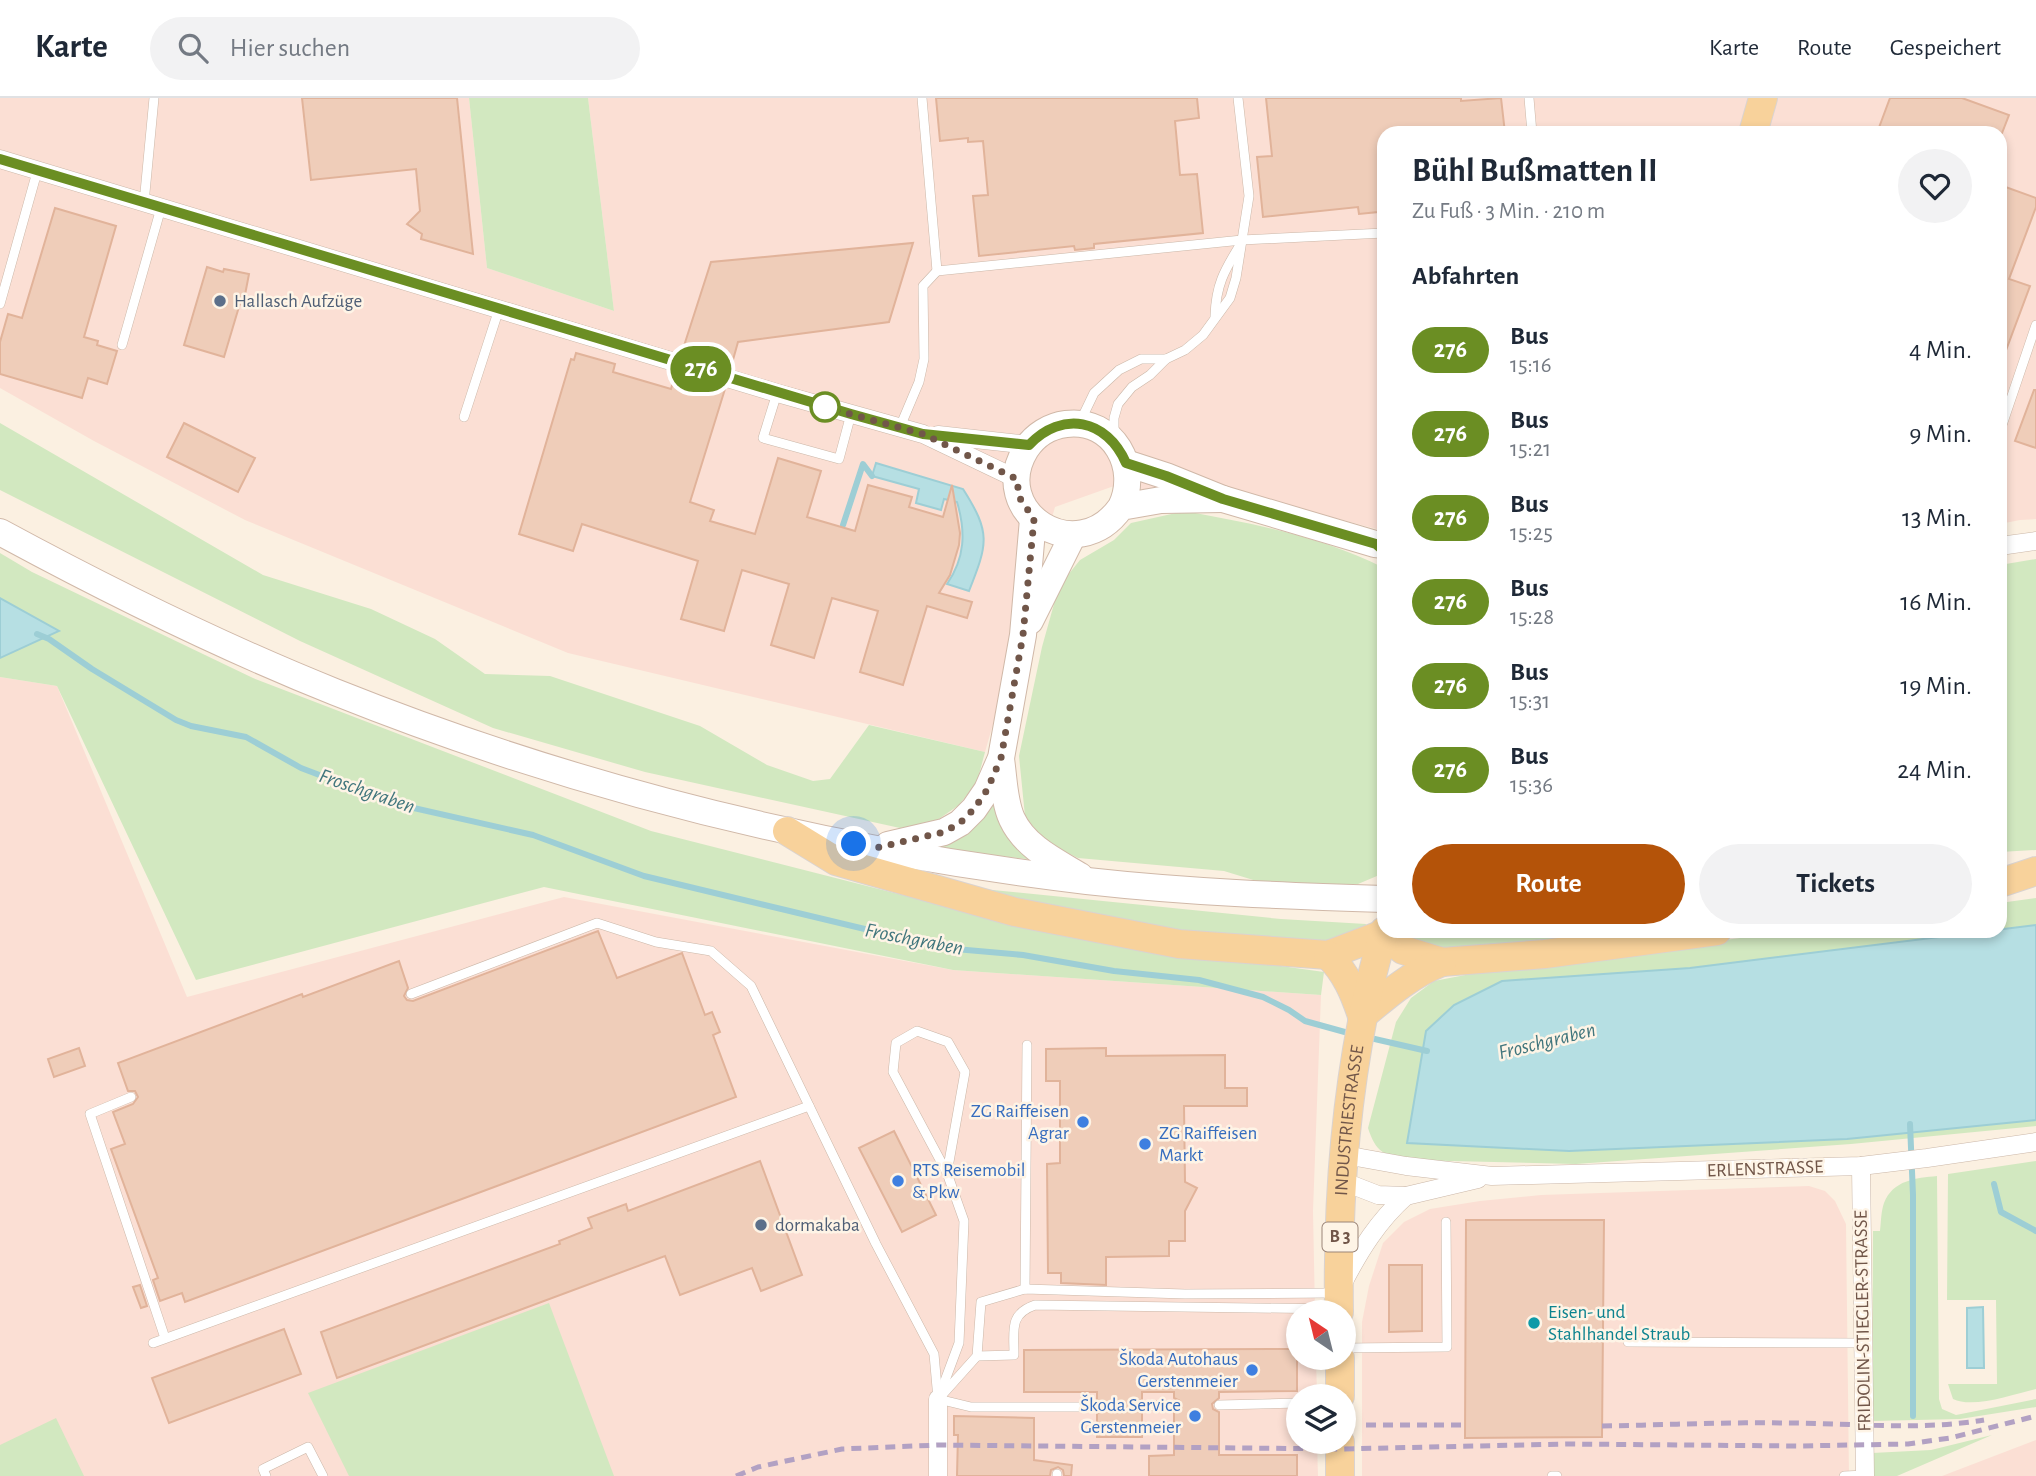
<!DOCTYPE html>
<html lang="de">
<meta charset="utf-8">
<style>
body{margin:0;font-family:"Alegreya Sans",sans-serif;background:#f2f2f3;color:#1f2937;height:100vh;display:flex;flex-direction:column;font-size:26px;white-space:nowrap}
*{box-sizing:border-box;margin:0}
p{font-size:23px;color:#747a83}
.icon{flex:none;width:38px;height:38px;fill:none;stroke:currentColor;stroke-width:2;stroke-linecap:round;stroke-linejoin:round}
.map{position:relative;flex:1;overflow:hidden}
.panel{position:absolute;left:1377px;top:28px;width:630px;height:812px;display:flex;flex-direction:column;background:#fff;border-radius:21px;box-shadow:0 4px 10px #0003}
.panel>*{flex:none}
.badge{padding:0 14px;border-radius:23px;font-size:24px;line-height:46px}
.needle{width:46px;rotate:325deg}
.controls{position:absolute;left:1286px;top:1202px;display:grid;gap:14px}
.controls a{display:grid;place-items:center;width:70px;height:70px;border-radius:50%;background:#fff;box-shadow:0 4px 10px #0003;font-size:35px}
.you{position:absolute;width:35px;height:35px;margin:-18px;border:5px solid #fff;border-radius:50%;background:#1a73e8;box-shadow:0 0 0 10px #1a73e833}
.map>.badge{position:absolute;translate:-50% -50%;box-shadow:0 0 0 4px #fff}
h2{padding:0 35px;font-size:26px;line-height:63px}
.round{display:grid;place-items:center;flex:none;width:74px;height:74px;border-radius:37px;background:#f2f2f3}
.head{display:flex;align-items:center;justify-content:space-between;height:119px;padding:0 35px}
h1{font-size:33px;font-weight:600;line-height:52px}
.action{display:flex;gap:14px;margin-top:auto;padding:14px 35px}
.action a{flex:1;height:80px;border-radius:42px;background:#b45309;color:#fff;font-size:28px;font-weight:600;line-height:80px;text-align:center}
.action a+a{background:#f2f2f3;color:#1f2937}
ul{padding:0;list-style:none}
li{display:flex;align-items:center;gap:21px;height:84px;padding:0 35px}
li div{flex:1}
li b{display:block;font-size:26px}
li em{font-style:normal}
li .badge{min-width:77px;font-weight:700;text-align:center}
header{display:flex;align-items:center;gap:42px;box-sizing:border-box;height:98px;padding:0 35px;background:#fff;border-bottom:2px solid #e0e1e3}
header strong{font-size:33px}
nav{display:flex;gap:38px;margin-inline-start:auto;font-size:24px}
.search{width:490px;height:63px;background:#f2f2f3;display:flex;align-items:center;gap:18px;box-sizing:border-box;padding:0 24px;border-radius:38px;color:#747a83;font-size:26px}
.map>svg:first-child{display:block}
</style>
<header>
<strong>Karte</strong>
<div class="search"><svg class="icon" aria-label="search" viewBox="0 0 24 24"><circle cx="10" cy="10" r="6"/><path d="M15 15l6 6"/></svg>Hier suchen</div>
<nav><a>Karte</a><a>Route</a><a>Gespeichert</a></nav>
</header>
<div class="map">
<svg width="2036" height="1378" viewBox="0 0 2036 1378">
<rect width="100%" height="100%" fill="#fbf0e1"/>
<g fill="#fbdfd4">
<path d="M0 0H469L487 170 614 213 588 0H2036V421L2020 422 2000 426V35H1384V433L1283 406 1114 388 1055 409 985 654 568 555 245 422 94 343 0 290Z"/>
<path d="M0 579 57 588 187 899 564 799 953 872 1321 897 1313 1113 1315 1214H1298V1260H1316L1317 1298H1298V1344H1317L1318 1378H0Z"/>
<path d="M1809 1088 1825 1093 1835 1103 1846 1126 1849 1378H1362V1224L1369 1188 1383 1145 1404 1124 1430 1111 1480 1103 1541 1097Z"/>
<path d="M2036 1342V1378H1942Z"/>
</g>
<g fill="#d2e8c0">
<path d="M469 0H588L614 213 487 170Z"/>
<path d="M0 325 263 477 371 511 435 541 485 576 550 578 700 628 767 667 813 683 830 681 869 627 985 654 977 684 959 707 933 725 900 730 645 674 493 630 300 543 0 392Z"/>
<path d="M1185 413C1254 426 1321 438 1384 470V775L1358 786 1273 788 1224 773 1078 760 1045 744 1025 718 1019 658 1042 549 1059 488 1080 462 1114 442 1131 425Z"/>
<path d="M0 455 32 474 253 580 651 733 1063 838 1324 874 1321 897 953 872 544 789 196 882 57 588 0 579Z"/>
<path d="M2036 461V752L2000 754V467Z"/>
<path d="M999 688 1035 762 930 750C969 736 985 730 999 688Z"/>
<path d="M933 786 1281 821 1366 826 1362 841 1334 850 1117 827Z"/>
<path d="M2036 800V1028L1851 1046 1576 1066 1408 1062C1384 1057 1376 1055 1368 1030L1396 924 1411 900 1434 883 1481 874 1794 833H2000V805Z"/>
<path d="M1407 833H1633L1446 859 1412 845 1406 836Z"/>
<path d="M2036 1063V1291C2014 1296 1973 1311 1953 1301L1948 1286H1997L1996 1202H1947L1948 1076Z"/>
<path d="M1937 1078 1939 1301 1942 1311 1956 1317 2036 1301V1309L1960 1321 1872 1323 1873 1133H1880C1881 1125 1881 1113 1884 1105 1893 1082 1916 1080 1937 1078Z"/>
<path d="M549 1205 614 1378H349L308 1295Z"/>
<path d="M56 1320 84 1378H0V1347Z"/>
<path d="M1992 1337 1897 1378H1872V1355L1931 1352Z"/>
</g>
<g fill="#b6dfe3" stroke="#9dced5" stroke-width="2">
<path d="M876 365 963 391C991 435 988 445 969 493L947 486C965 460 966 434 957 404L944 401 941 412 916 405 919 391 872 378Z"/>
<path d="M0 500 59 533 0 560Z"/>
<path d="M2036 827V1022L1847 1041 1569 1053 1407 1045 1426 933 1454 907 1502 883 1690 870Z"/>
<path d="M1983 1209 1984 1270H1967V1210Z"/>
</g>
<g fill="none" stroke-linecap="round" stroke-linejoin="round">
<g stroke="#9dced5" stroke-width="6">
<path d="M843 427 863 366 872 378"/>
<path d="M37 536 49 541 92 571 176 622 191 628 246 639 301 670 396 706 533 737 644 778 944 850 1023 857 1114 873 1199 882 1263 899 1289 912 1305 923 1352 936"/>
<path d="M1366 939 1427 953"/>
<path d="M1910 1026 1913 1097V1318"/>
<path d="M1994 1086 2001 1114 2036 1133"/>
</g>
</g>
<g fill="#efcdb9" stroke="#e1b39a" stroke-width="2">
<path d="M302 0H457L473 156 421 141 422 136 407 126 420 113 416 71 311 82Z"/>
<path d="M936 0H1197L1199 20 1175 23 1180 77 1197 76 1203 135 1094 146V150L1075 152 1074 148 979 158 973 98 988 97 983 43 968 44V40L940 43Z"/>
<path d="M1266 0H1461V3L1501 0 1505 35H1384V106L1378 107V114L1359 116 1358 109 1263 119 1257 59 1272 58Z"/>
<path d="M1890 0H1962L2009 17 2002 35H1877Z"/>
<path d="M2000 87 2036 100V109L2009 181 2030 188 2002 263H2000Z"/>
<path d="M55 110 116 128 84 239 98 243 97 247 117 253 107 286 88 280 82 300 0 276V244L8 216 22 220Z"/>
<path d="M913 145 889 224 738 244 731 269 682 254 711 164Z"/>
<path d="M207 169 223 174 224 171 249 176 244 202H241L224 259 184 247Z"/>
<path d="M576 255 615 266 613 274 671 291 675 276 725 291 690 404 714 412 710 423 755 436 778 360 821 373 807 419 855 433 868 387 912 399 909 409 943 419 952 387 960 435 959 447 950 477 939 495 972 504 967 520 927 508 903 587 860 574 878 513 832 500 814 560 771 547 789 486 742 472 724 533 681 521 698 463 582 426 573 453 519 436 571 261 574 262Z"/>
<path d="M2034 292H2036V350L2015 343Z"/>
<path d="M184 325 255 360 238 394 167 359Z"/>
<path d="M598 833 617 880 682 855 705 917 712 914 720 934 713 937 736 999 185 1204 182 1195 160 1203 153 1182 158 1180 111 1051 125 1046 113 1014 133 1006 138 999 135 993H128L118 965 302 896 303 899 399 863 408 890 404 898 407 902 413 903Z"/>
<path d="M79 950 85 968 54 979 48 961Z"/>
<path d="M1106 950V958L1225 957V990H1247V1008H1184L1185 1084 1197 1090 1185 1113V1143H1169V1158L1106 1159V1187L1061 1185V1175H1048L1047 1066 1060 1065V983H1046V951Z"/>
<path d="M894 1033 936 1117 902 1134 859 1050Z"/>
<path d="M760 1063 802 1177 761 1193 752 1170 680 1197 665 1158 337 1280 321 1234 560 1146 559 1143 592 1130 588 1120 626 1106 628 1113Z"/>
<path d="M1466 1122H1604L1602 1339 1465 1340Z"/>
<path d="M1389 1167H1422V1233L1389 1234Z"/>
<path d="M140 1187 147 1208 141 1210 133 1189Z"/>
<path d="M284 1231 301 1276 169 1325 152 1280Z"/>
<path d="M1297 1251V1293L1219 1294V1300L1212 1306 1213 1311 1219 1314V1357H1297V1378H1149V1358L1174 1357V1314L1181 1307 1180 1303 1174 1300V1294H1142V1301L1135 1308 1136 1312 1142 1315V1339H1097V1316L1104 1310 1103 1305 1097 1302V1294H1024V1252Z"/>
<path d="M954 1318 1034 1320V1362L1072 1367 1071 1378H1064L1063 1372 1058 1369 1051 1372 1050 1378H957L958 1337H954Z"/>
</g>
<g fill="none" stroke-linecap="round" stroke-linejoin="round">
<g stroke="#cbb7a8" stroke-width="10">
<g id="lane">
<path d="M922 0 937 173 1242 142 1384 135"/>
<path d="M1529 0 1532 35"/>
<path d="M144 105 154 0"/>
<path d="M0 206 37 74"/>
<path d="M1215 218C1216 187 1224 173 1240 147"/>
<path d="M122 247 161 110"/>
<path d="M777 295 763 340 839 361 851 316"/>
<path d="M464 319 499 211"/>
<path d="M1081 322 1094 295 1119 272 1141 261H1166"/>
<path d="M900 329 919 284 924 261 923 188 937 173"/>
<path d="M2000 333 2036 227"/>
<path d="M1114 338V320L1118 306 1132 289 1150 277 1166 261 1185 252 1203 237 1230 200 1236 180 1249 98 1238 0"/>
<path d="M411 896 597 825 656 844 711 853 751 888 876 1146 934 1256 938 1301"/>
<path d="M131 999 90 1016 165 1240"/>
<path d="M1025 1191 1027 947"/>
<path d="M1628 1244 1863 1245"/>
<path d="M153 1245 809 1008"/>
<path d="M1344 1250 1447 1249 1446 1124"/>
<path d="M977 1258 1014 1257C1014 1232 1009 1216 1035 1207L1337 1211"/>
<path d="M940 1296 959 1245 964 1123 947 1075 965 974 948 944 917 933 896 945 893 974 947 1075"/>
<path d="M942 1297 977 1258 981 1204 1025 1191 1185 1196 1334 1195"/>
<path d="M938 1301 971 1309H1097"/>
<path d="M1219 1307 1298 1305"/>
<path d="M1142 1308 1174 1307"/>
<path d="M1057 1376V1378"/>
<path d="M266 1378 263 1371 308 1349 323 1378"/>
<path d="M1552 1378H1557"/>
<path d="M1844 1378 1865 1377"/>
</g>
</g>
<g stroke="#cbb7a8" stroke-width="19">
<g id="street">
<path d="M0 61 777 295 923 336 1017 381"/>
<path d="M938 337 1029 347"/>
<path d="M2000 448 2036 443"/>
<path d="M1345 1057 1406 1068 1492 1078 1861 1068 1927 1060 2036 1044"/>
<path d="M1861 1068 1865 1378"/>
<path d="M1342 1083 1378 1097 1406 1098 1478 1081"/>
<path d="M1343 1185C1360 1152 1378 1123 1406 1098"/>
<path d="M938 1378V1301"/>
</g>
</g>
<g stroke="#d0b8a8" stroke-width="28">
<g id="secondary">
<path d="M1126 365 1166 378 1223 401 1375 446 1384 447"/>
<path d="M1121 409C1140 370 1114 320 1066 326 1050 328 1035 337 1026 351 987 414 1077 472 1121 409L1161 402 1223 401"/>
<path d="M0 434C109 493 220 548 335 594 575 690 829 753 1087 783 1186 794 1285 798 1384 801"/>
<path d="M1030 523 1073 437"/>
<path d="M1001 661C1004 681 1004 704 1012 721 1025 749 1055 763 1080 778"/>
<path d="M888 747 944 734 960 725 974 711 987 692 1001 660 1023 537 1033 421"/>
</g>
</g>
<g stroke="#dad3d0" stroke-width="30">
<g id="primary">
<path d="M1753 35 1763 0"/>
<path d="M787 733 836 763 1015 814 1179 846 1328 857 1383 836"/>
<path d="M2000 785 2036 773"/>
<path d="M1383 836 1403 852 1442 864 1545 856 1717 833"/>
<path d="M1328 857C1346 875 1354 894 1362 918"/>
<path d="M1362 918C1387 897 1411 876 1442 864"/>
<path id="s1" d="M1339 1214C1337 1087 1348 956 1384 833"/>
<path d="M1340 1260V1298"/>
<path d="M1340 1378V1344"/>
</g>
</g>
<use href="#lane" stroke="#fff" stroke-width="9"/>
<use href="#street" stroke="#fff" stroke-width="18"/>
<use href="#secondary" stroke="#fff" stroke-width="26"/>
<use href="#primary" stroke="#f8d29b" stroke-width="28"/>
<g stroke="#b2a1c3" stroke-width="5" stroke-dasharray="10 7" stroke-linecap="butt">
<path d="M1366 1327H1465"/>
<path d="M1602 1328C1663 1327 1724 1324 1785 1325 1851 1325 1919 1333 1984 1322"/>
<path d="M736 1378 758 1369 842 1351 939 1347 1341 1351 1566 1346 1798 1348 1908 1346 1950 1340 2036 1318"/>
</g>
</g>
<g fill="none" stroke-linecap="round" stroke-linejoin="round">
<g stroke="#fff" stroke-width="16">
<path id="line" d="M0 61 851 316 923 336 1029 347C1062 312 1107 321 1126 365L1166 378 1223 401 1376 446 1384 453"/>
</g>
<use href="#line" stroke="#6b8e23" stroke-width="10"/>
<path stroke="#715649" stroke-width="7" stroke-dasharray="0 12.6" d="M825 309 923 336 1017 381 1019 399 1034 421 1023 537 1001 660 987 692 974 711 960 725 944 734 876 750 854 746"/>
</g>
<g fill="#5c6f8a" stroke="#fef4e6" stroke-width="2.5">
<circle cx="220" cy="203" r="7"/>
<circle cx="761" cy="1127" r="7"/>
</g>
<circle fill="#fff" stroke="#6b8e23" stroke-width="3.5" cx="825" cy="309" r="14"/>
<g fill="#3f7fe0" stroke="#fef4e6" stroke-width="2.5">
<circle cx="1083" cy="1024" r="7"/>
<circle cx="1145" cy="1046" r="7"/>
<circle cx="898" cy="1083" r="7"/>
<circle cx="1252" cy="1272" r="7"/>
<circle cx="1195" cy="1318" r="7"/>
</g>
<circle fill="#0f9aa8" stroke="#fef4e6" stroke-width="2.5" cx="1534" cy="1225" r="7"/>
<g text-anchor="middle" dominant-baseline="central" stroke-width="5" stroke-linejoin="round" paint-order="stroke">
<rect fill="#fef4e6" stroke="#9b8578" stroke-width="2" x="1322.5" y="1124.5" width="35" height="29" rx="5"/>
<g font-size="18" font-weight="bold" fill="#715649">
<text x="1340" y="1139">B 3</text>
</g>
<g font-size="19" fill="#4e5e75" stroke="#fef4e6" text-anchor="start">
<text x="234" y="203">Hallasch Aufzüge</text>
<text x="775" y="1127">dormakaba</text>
</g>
<g font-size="19" fill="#366cbe" stroke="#fef4e6" text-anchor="end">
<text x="1069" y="1013">ZG Raiffeisen<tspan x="1069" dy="22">Agrar</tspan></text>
<text x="1159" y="1035" text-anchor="start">ZG Raiffeisen<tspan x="1159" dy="22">Markt</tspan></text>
<text x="912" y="1072" text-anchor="start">RTS Reisemobil<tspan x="912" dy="22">&amp; Pkw</tspan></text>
<text x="1238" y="1261">Škoda Autohaus<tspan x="1238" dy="22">Gerstenmeier</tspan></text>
<text x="1181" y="1307">Škoda Service<tspan x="1181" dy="22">Gerstenmeier</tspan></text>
</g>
<g font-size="19" fill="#715649" stroke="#fef4e6">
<text stroke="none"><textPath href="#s1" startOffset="192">INDUSTRIESTRASSE</textPath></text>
<text transform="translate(1765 1071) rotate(-2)">ERLENSTRASSE</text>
<text transform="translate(1863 1223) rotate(-91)">FRIDOLIN-STIEGLER-STRASSE</text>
</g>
<g font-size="19" fill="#0d838f" stroke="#fef4e6" text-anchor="start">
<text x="1548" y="1214">Eisen- und<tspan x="1548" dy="22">Stahlhandel Straub</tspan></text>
</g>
<g font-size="21" font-style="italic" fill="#41767d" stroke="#fef4e6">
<text transform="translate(367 693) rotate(19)">Froschgraben</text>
<text transform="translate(914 841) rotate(11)">Froschgraben</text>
<text transform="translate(1547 943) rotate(-14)">Froschgraben</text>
</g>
</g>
</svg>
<div class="controls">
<a><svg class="needle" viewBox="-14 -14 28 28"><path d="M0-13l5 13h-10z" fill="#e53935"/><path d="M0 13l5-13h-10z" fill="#747a83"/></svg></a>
<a><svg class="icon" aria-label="layers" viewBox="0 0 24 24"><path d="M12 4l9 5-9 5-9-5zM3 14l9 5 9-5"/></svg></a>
</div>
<div class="you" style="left:854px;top:746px"></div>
<b class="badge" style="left:701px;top:271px;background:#6b8e23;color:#fff">276</b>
<section class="panel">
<div class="head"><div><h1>Bühl Bußmatten II</h1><p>Zu Fuß · 3 Min. · 210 m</p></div><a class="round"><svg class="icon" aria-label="heart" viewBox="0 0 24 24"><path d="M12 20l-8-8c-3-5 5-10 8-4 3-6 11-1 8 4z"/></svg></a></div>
<h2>Abfahrten</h2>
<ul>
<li><span class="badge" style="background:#6b8e23;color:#fff">276</span><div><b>Bus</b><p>15:16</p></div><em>4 Min.</em></li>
<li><span class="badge" style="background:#6b8e23;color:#fff">276</span><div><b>Bus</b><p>15:21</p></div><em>9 Min.</em></li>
<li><span class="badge" style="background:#6b8e23;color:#fff">276</span><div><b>Bus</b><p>15:25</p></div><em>13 Min.</em></li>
<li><span class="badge" style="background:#6b8e23;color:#fff">276</span><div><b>Bus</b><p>15:28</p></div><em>16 Min.</em></li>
<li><span class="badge" style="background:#6b8e23;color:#fff">276</span><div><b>Bus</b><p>15:31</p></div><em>19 Min.</em></li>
<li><span class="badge" style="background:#6b8e23;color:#fff">276</span><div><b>Bus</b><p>15:36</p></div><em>24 Min.</em></li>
</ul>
<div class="action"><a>Route</a><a>Tickets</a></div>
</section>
</div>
